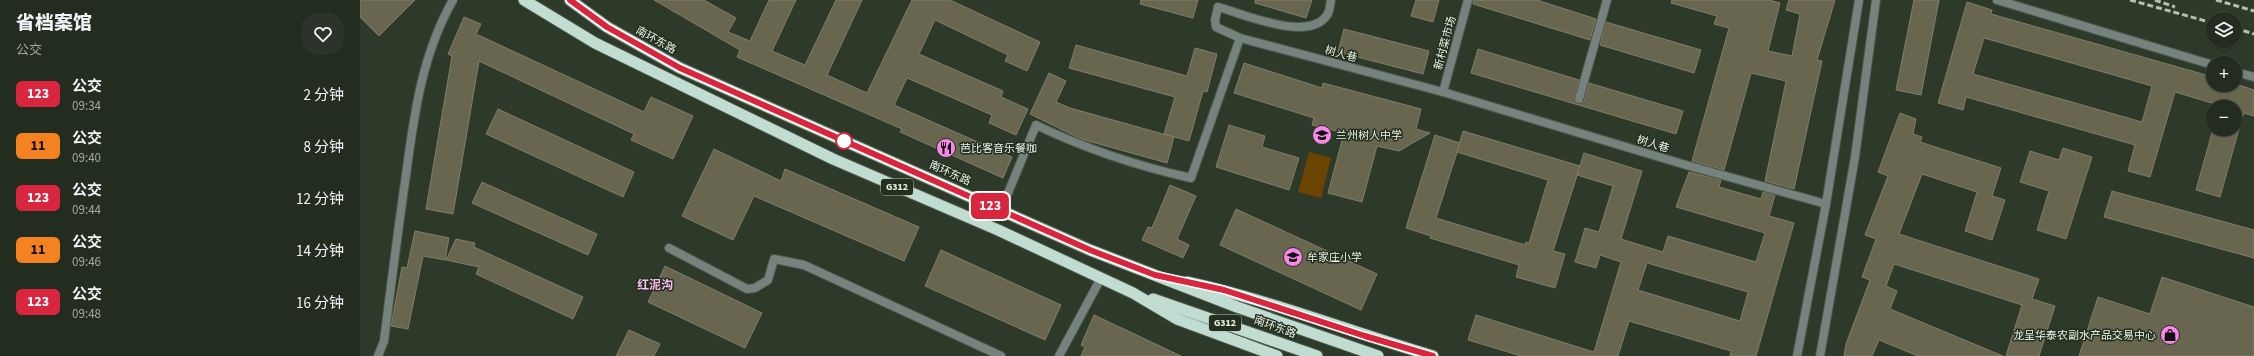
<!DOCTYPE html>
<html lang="zh">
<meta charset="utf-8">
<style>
body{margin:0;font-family:"Source Sans 3","Noto Sans SC",sans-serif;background:#2a3428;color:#f1f3f6;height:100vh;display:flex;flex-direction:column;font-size:15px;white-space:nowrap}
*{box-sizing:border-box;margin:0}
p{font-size:13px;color:#a2a7a4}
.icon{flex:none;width:22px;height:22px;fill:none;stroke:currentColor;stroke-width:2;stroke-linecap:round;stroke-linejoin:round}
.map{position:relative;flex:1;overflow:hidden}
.sheet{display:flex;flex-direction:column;background:#222c1f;width:360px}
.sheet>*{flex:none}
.badge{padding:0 8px;border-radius:6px;font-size:14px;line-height:26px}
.buttons{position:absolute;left:1846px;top:12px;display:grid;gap:8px}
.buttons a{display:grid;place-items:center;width:36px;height:36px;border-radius:50%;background:#222c1f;box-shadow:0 1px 3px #0004,0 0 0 1px #3f483d;font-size:20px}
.map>.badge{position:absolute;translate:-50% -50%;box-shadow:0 0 0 2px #fff}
.round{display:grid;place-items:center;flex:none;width:42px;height:42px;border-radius:16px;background:#2a3428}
.headline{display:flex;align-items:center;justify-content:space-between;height:68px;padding:0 16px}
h1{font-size:19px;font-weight:800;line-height:30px}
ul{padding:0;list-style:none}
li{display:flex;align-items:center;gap:12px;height:52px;padding:0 16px}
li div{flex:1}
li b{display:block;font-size:15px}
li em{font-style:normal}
li .badge{min-width:44px;font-weight:700;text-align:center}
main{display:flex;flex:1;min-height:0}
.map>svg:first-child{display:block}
</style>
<main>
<section class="sheet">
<div class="headline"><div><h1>省档案馆</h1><p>公交</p></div><a class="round"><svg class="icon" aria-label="heart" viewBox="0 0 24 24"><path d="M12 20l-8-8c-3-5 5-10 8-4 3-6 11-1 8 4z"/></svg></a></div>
<ul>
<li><span class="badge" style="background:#d7263d;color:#fff">123</span><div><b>公交</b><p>09:34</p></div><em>2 分钟</em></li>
<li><span class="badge" style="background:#f58220;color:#111">11</span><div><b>公交</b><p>09:40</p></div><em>8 分钟</em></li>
<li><span class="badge" style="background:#d7263d;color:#fff">123</span><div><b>公交</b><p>09:44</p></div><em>12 分钟</em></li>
<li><span class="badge" style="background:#f58220;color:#111">11</span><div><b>公交</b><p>09:46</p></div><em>14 分钟</em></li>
<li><span class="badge" style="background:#d7263d;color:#fff">123</span><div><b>公交</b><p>09:48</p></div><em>16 分钟</em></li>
</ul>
</section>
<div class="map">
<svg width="1894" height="356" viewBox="0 0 1894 356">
<rect width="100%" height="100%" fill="#2e3a29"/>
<path fill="#6b4402" d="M949 152 971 158 961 198 938 192Z"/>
<g fill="#68664f" stroke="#807e67" fill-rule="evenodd">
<path d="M0 0H55L19 36 0 17Z"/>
<path d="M294 0H344L376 18 368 32 390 41 409 0H436L412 51 445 65 476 0H502L467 75 507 93 552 0H590L680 42 667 71 645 61 648 55 575 20 559 54 643 91 641 97 668 109 656 135 629 123 632 115 547 78 534 105 652 157 643 178 540 132 542 129 377 57 380 50Z"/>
<path d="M781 0H838L833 18 780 4Z"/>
<path d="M895 0H952L946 18 895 3Z"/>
<path d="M1056 0H1079L1073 22 1051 16Z"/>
<path d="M1113 0H1177L1236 19 1230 40 1113 4Z"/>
<path d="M1312 0H1409L1420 3 1408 51 1432 56 1440 14 1426 10 1429 0H1475L1457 60 1462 61 1434 189 1405 181 1426 81 1391 73 1364 170 1332 161 1369 28 1354 24 1357 16 1311 3Z"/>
<path d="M1554 0H1579L1561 95 1536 90Z"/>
<path d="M1607 2 1632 10 1631 14 1853 77V85H1879L1894 90V116L1884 113 1883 116 1875 111V107H1865L1815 92 1790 177 1768 171 1775 145 1606 97 1603 110 1578 103ZM1624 38 1792 86 1782 122 1613 74Z"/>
<path d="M104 17 121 24 116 34 284 112 291 97 333 116 313 159 271 140 274 134 119 61 93 214 66 209 92 56 88 54Z"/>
<path d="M1246 22 1341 50 1334 73 1240 45Z"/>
<path d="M984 29 1069 51 1063 74 978 52Z"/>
<path d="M716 45 827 76 835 48 857 54 847 92 843 91 829 141 804 134 815 97 709 68Z"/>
<path d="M1118 49 1219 80 1214 98 1217 104 1224 101 1229 83 1323 111 1316 134 1111 73Z"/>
<path d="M884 63 962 88 963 83 1061 109 1056 129 1070 133 1039 151 1017 146 1002 202 968 193 984 133 952 125 954 118 874 93Z"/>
<path d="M689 73 706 81 696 102 710 108 814 137 807 163 721 139 670 114Z"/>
<path d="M138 109 274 172 263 197 126 134Z"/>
<path d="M1540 113 1556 119 1553 134 1562 137 1560 142 1641 168 1632 196 1645 200 1632 240 1605 231 1617 192 1562 174 1539 234 1679 279 1672 299 1695 306 1679 356H1646L1662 305 1534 264 1526 286 1537 291 1530 309 1643 356H1558L1519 340 1512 356H1484L1486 344 1510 280 1502 277 1516 239 1505 235 1528 176 1518 172Z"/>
<path d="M869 125 905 136 902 147 939 158 929 190 856 167Z"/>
<path d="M1853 129H1879L1860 197 1836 190Z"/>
<path d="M1103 131 1220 166 1193 251 1205 254 1195 288 1156 277 1159 265 1070 238 1071 236 1046 228 1075 135 1100 143 1076 218 1165 245 1166 242 1169 243 1188 180 1097 152Z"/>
<path d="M1703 148 1732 157 1706 239 1677 230 1689 191 1660 182 1670 151 1699 160Z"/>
<path d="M354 149 421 181 425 169 559 227 544 261 394 196 373 240 322 216Z"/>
<path d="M1224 153 1282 171 1261 239 1303 252 1308 236 1396 262 1405 233 1316 207 1329 172 1361 180 1359 187 1401 199 1403 192 1415 195 1409 216 1434 223 1396 356H1370L1371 351 1269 321 1258 356H1161L1108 340 1116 315 1234 352 1261 262 1240 255 1236 268 1215 262 1225 228 1239 232 1253 186 1217 175ZM1287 263 1388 292 1380 321 1278 290Z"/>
<path d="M122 182 237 234 228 255 112 203Z"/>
<path d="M810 185 836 196 817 239 829 245 823 258 782 240 788 227 792 228Z"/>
<path d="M1752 191 1894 230V258L1744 217Z"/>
<path d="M876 209 1017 274 1001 310 860 245Z"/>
<path d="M55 231 89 238 85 260 63 256 48 329 31 326 42 267 47 268Z"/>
<path d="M96 239 115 243 114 247 223 297 213 319 116 274 119 267 86 260Z"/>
<path d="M581 250 701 305 685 340 565 286Z"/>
<path d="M305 266 402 313 385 348 288 302Z"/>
<path d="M1802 277 1894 307V356H1719L1738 297 1790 314Z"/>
<path d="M734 315 821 356H721L725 347 721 345Z"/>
<path d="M269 330 300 344 294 356H256Z"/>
</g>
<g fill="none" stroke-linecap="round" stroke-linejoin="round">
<g stroke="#4c5847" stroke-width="10">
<g id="minor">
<path d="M1637 0 1853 65"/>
<path d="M880 38 856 27 855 20 858 7C884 14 949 43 967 15 970 11 970 5 971 0"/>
<path d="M1875 72 1894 77"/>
<path d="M1083 92 1108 0"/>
<path d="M1219 99 1247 0"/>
<path d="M641 210 676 125C726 149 777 166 831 178L880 38 1083 92 1326 165 1466 204"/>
<path d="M309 248 387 289 395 288 408 280 414 259 444 265 641 356"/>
<path d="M18 356 24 341C31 285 38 230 46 175 54 115 62 54 93 0"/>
<path d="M699 356 741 278"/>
</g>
</g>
<g stroke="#4c5847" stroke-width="10">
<g id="tertiary">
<path d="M1437 356 1466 204 1499 0"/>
<path d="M1460 356 1495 157 1516 0"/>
</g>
</g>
<g stroke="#4c5847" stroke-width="13">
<g id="trunk">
<path d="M164 0 235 43 473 159 638 230 773 293 817 319 917 356"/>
<path d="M210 0 247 27 320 68 730 250 877 307 1018 356"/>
<path d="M827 282C910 300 991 332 1073 356"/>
<path d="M793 299 957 356"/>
</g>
</g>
<use href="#minor" stroke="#76827d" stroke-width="8"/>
<use href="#tertiary" stroke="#76827d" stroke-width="8"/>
<use href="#trunk" stroke="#c1dcd1" stroke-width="11"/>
<g stroke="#b6bfb1" stroke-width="3" stroke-dasharray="6 3" stroke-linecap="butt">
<path d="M1770 0 1853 23"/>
<path d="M1795 0 1815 7"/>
<path d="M1856 0 1894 11"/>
<path d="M1875 28 1894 34"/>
</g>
</g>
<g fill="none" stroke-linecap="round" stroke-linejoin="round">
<g stroke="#fff" stroke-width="9">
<path id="line" d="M210 0 247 27 320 68 730 250 795 275 864 290 1005 336 1073 356"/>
</g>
<use href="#line" stroke="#d7263d" stroke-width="6"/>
</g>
<defs>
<g id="school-disc" transform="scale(1)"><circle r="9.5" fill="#f987e9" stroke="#24301f"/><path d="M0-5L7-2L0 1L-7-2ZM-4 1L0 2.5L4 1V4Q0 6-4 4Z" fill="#111"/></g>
<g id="restaurant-disc" transform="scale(1)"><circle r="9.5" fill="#f987e9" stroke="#24301f"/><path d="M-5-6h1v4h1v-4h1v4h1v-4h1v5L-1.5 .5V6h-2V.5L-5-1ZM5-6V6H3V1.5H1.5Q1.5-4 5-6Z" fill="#111"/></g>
<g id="shop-disc" transform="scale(1)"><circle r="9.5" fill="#f987e9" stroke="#24301f"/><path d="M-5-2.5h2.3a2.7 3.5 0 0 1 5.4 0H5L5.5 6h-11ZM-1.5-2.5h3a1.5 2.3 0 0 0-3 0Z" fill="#111"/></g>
</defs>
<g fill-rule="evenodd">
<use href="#school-disc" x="962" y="135"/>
<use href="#restaurant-disc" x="586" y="148"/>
<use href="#school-disc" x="933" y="257"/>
<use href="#shop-disc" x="1810" y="335"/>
</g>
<circle fill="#fff" stroke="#d7263d" stroke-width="2" cx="484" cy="141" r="8"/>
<g text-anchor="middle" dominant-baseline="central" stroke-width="3" stroke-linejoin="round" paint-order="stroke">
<g fill="#24301f" stroke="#afb8ab" stroke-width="1">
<rect x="521" y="179" width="32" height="16" rx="3"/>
<rect x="849" y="315" width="32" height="16" rx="3"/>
</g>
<g font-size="10" font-weight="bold" fill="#ebf3e7">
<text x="537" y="187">G312</text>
<text x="865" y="323">G312</text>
</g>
<g font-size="11" fill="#ebf3e7" stroke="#24301f">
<text transform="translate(296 40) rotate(29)">南环东路</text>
<text transform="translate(1085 43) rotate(-75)">新村菜市场</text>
<text transform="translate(981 54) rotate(15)">树人巷</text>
<text transform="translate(1293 144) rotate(17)">树人巷</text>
<text transform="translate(590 173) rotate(24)">南环东路</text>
<text transform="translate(915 327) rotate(20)">南环东路</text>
</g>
<g font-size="11" fill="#ebf3e7" stroke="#24301f" text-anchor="start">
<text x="976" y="135">兰州树人中学</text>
<text x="600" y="148">芭比客音乐餐咖</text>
<text x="947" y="257">牟家庄小学</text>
<text x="1796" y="335" text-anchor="end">龙呈华泰农副水产品交易中心</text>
</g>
<g font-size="12" font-weight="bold" fill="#fcbcf1" stroke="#24301f">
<text x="295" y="285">红泥沟</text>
</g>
</g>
</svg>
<div class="buttons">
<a><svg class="icon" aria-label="layers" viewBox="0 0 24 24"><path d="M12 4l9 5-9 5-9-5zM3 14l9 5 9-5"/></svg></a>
<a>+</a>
<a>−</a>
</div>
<b class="badge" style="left:630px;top:206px;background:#d7263d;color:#fff">123</b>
</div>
</main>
